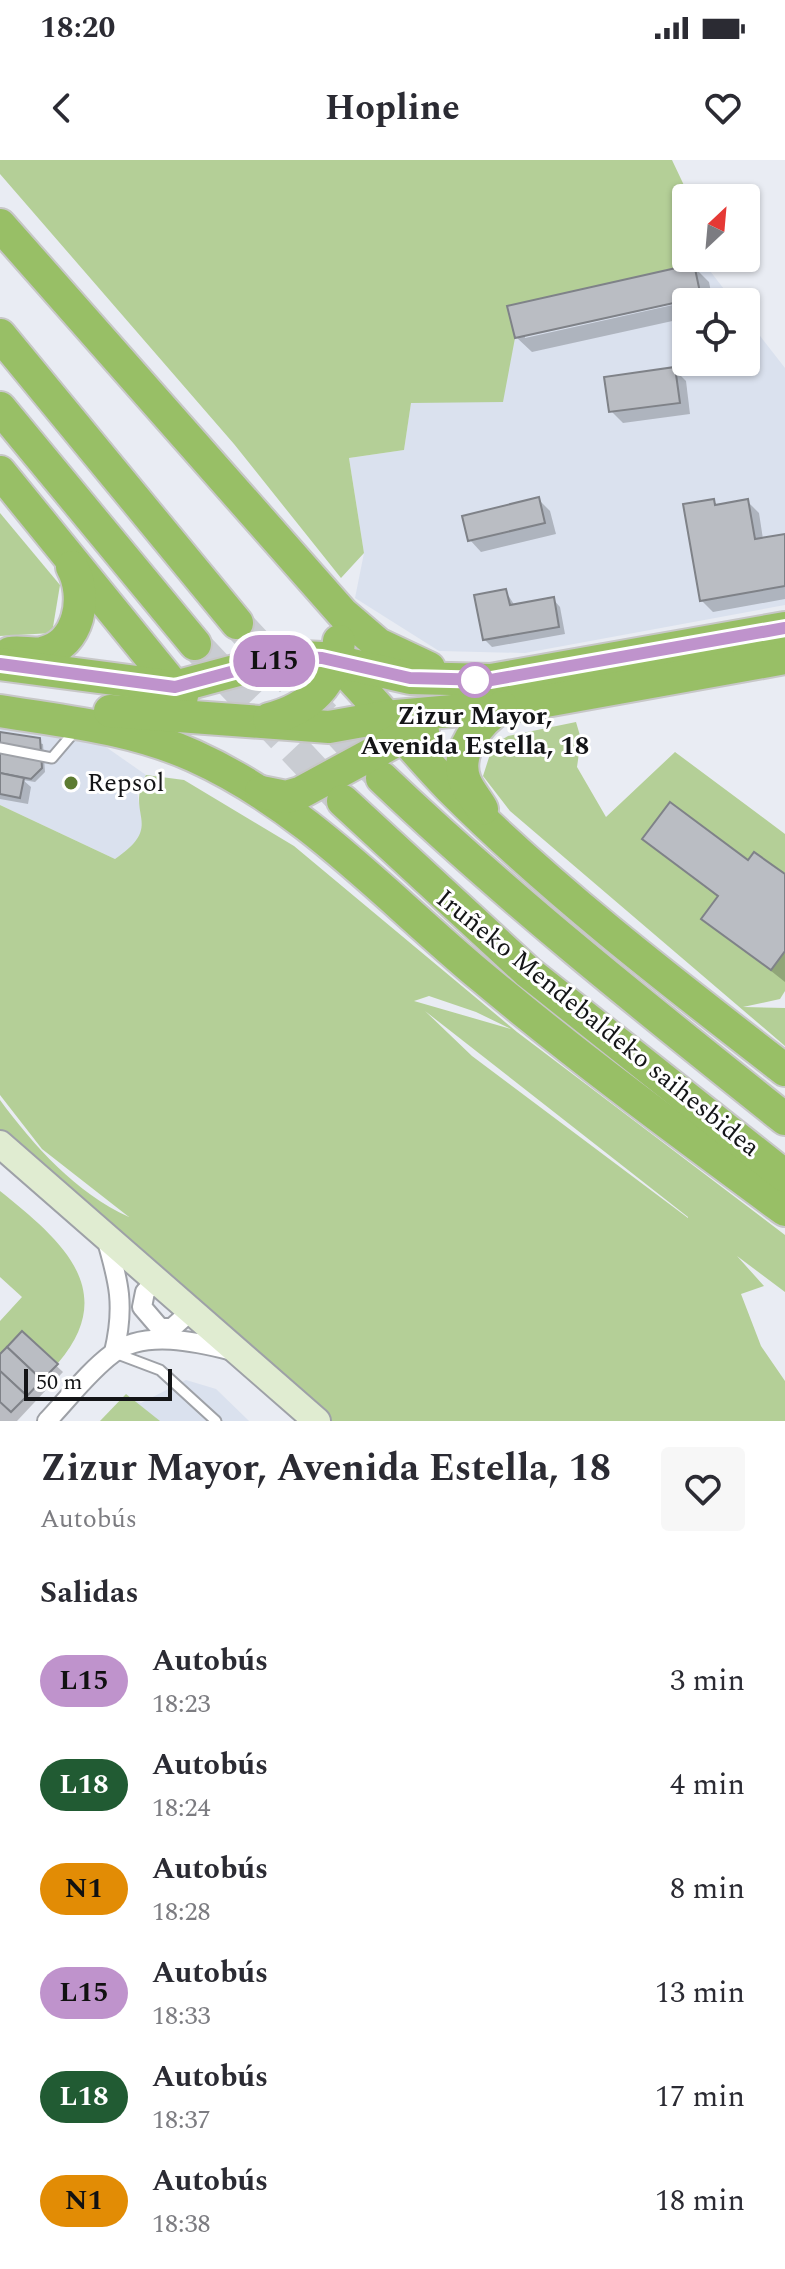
<!DOCTYPE html>
<html lang="es">
<meta charset="utf-8">
<style>
body{margin:0;font-family:Spectral,serif;background:#f7f7f7;color:#2b2b33;height:100vh;display:flex;flex-direction:column;font-size:30px;white-space:nowrap}
*{box-sizing:border-box;margin:0}
p{font-size:26px;color:#7c7c81}
.icon{flex:none;width:44px;height:44px;fill:none;stroke:currentColor;stroke-width:2;stroke-linecap:round;stroke-linejoin:round}
.map{position:relative;height:1261px;overflow:hidden}
.drawer{display:flex;flex-direction:column;background:#fff;flex:1}
.drawer>*{flex:none}
.badge{padding:0 16px;border-radius:26px;font-size:28px;line-height:52px}
.needle{width:52px;rotate:26deg}
.fabs{position:absolute;left:672px;top:24px;display:grid;gap:16px}
.fabs a{display:grid;place-items:center;width:88px;height:88px;border-radius:8px;background:#fff;box-shadow:0 2px 6px #0004;font-size:40px}
.scale{position:absolute;left:24px;bottom:20px;width:148px;box-sizing:border-box;padding-left:8px;border:4px solid #141517;border-top:0;font-size:22px;line-height:28px;white-space:nowrap;color:#141517;-webkit-text-stroke:6px #fff;paint-order:stroke}
.map>.badge{position:absolute;translate:-50% -50%;box-shadow:0 0 0 4px #fff}
h2{padding:0 40px;font-size:30px;line-height:72px}
.round{display:grid;place-items:center;flex:none;width:84px;height:84px;border-radius:8px;background:#f7f7f7}
.headline{display:flex;align-items:center;justify-content:space-between;height:136px;padding:0 40px}
h1{font-size:38px;font-weight:700;line-height:60px}
ul{padding:0;list-style:none}
li{display:flex;align-items:center;gap:24px;height:104px;padding:0 40px}
li div{flex:1}
li b{display:block;font-size:30px}
li em{font-style:normal}
li .badge{min-width:88px;font-weight:700;text-align:center}
.status{display:flex;justify-content:space-between;align-items:center;height:56px;padding:0 40px;background:#fff;direction:ltr}
.status svg{height:22px;fill:currentColor}
header{display:flex;justify-content:space-between;align-items:center;height:104px;padding:0 40px;background:#fff;font-size:36px;font-weight:700}
.map>svg:first-child{display:block}
</style>
<div class="status"><b>18:20</b><svg viewBox="0 0 49 12"><path d="M0 12V9h3v3zM5 12V6h3v6zM10 12V3h3v9zM15 12V0h3v12zM26 1h20v11H26zM47 4h2v5h-2z"/></svg></div>
<header><svg class="icon" aria-label="back" viewBox="0 0 24 24"><path d="M15 5l-7 7 7 7"/></svg>Hopline<svg class="icon" aria-label="heart" viewBox="0 0 24 24"><path d="M12 20l-8-8c-3-5 5-10 8-4 3-6 11-1 8 4z"/></svg></header>
<div class="map">
<svg width="785" height="1261" viewBox="0 0 785 1261">
<rect width="100%" height="100%" fill="#e9ecf3"/>
<g fill="#dae1ee">
<path d="M694 98H700L734 142H686V202H746V158L785 208V445L525 493 439 491 355 438 364 393 349 298 404 290 411 242 507 146 694 105Z"/>
<path d="M0 552 73 564 146 615 137 632 143 666 137 685 115 699 0 645Z"/>
<path d="M186 1220 216 1229 249 1261H109L130 1238 141 1243Z"/>
</g>
<g fill="#b4cf97" fill-rule="evenodd">
<path d="M0 0H672L690 38H686V98H694V104L508 146 515 178 503 242 411 243 404 290 349 298 364 393 341 418 234 284 0 14Z"/>
<path d="M0 353 60 425 52 473 0 476Z"/>
<path d="M576 562 581 579 577 607 606 657 675 592 785 674V831L780 839 743 847 785 848V886L510 651 483 616 493 585 508 576Z"/>
<path d="M146 615 184 620 294 686 517 872 785 1075V1132L737 1096 764 1126 741 1134 761 1186 785 1221V1261H328L0 972V940C34 986 76 1033 129 1057L42 989 0 935V645L115 699C166 664 124 656 146 615ZM429 836 476 852 511 869 414 841ZM425 851 688 1057V1058L472 896Z"/>
<path d="M0 1031C57 1077 122 1129 58 1203L22 1171 0 1194V1161L22 1137 0 1117Z"/>
<path d="M126 1234 160 1261H100Z"/>
</g>
<g fill="#0003">
<path d="M694 107 709 122 713 142H686L711 136V133L525 174V178L686 142V158L532 192 516 177Z"/>
<path d="M674 209 686 221 690 254 623 263 611 251Z"/>
<path d="M539 340 550 351 556 374 481 392 470 380Z"/>
<path d="M713 341 718 346 747 341 759 353 763 379 785 376V439L713 452 701 440Z"/>
<path d="M506 432 515 446 553 439 560 447 565 474 492 487 484 479Z"/>
<path d="M0 574 43 584 45 612 35 622 23 620 31 627 28 644 0 639Z"/>
<path d="M645 679 785 717V822L704 758 719 738Z"/>
<path d="M22 1174 63 1212 17 1261H0V1197Z"/>
</g>
<g fill="#babdc3" stroke="#7f8288" stroke-width="2">
<path d="M694 104 701 137 515 178 507 146Z"/>
<path d="M675 207 680 243 609 252 604 217Z"/>
<path d="M539 337 545 363 468 381 462 356Z"/>
<path d="M714 339 715 345 748 339 755 379 785 374V426L700 441 683 344Z"/>
<path d="M506 429 510 445 554 437 559 467 483 480 474 435Z"/>
<path d="M0 572 40 578 42 608 31 619 0 613Z"/>
<path d="M0 613 24 618 20 638 0 634Z"/>
<path d="M670 642 748 700 754 692 785 714V791L771 810 701 759 718 736 642 679Z"/>
<path d="M22 1171 58 1204 42 1220 7 1187Z"/>
<path d="M7 1187 42 1220 27 1236 0 1211V1194Z"/>
<path d="M0 1211 27 1236 11 1252 0 1242Z"/>
</g>
<g fill="none" stroke-linecap="round" stroke-linejoin="round">
<g stroke="#c9ccd2" stroke-width="32" stroke-dasharray="32 16" stroke-linecap="butt">
<path d="M237 463 382 618"/>
<path d="M195 484 341 639"/>
</g>
<g stroke="#9ea1a7" stroke-width="13">
<g id="lane">
<path d="M0 588 52 598 75 571"/>
<path d="M115 1193 160 1210 216 1261"/>
</g>
</g>
<g stroke="#9ea1a7" stroke-width="22">
<g id="street">
<path d="M106 1078C119 1122 125 1146 114 1192"/>
<path d="M156 1121 145 1132 142 1147 160 1168H172L191 1151"/>
<path d="M47 1261C68 1239 88 1212 112 1194 143 1169 198 1182 233 1191"/>
</g>
</g>
<g stroke="#9ea1a7" stroke-width="30">
<path id="secondary" d="M0 984 317 1261"/>
</g>
<g stroke="#c7c7c7" stroke-width="36">
<g id="highway">
<path d="M0 65 343 454 378 484 429 508"/>
<path d="M0 175 237 463"/>
<path d="M0 248 195 484"/>
<path d="M0 312 182 536"/>
<path d="M10 493C21 491 31 495 42 493 80 485 88 436 72 407"/>
<path d="M336 502C376 542 410 587 450 628 553 731 670 821 785 910"/>
<path d="M0 504 175 527 272 501 303 497 322 498 410 518 491 520 785 468"/>
<path d="M0 551C67 562 132 568 194 596 307 647 388 739 482 817 580 899 682 974 785 1050"/>
<path d="M110 551 329 567 385 557 529 544 785 498"/>
<path d="M269 559C309 549 336 523 339 481"/>
<path d="M382 618C510 740 647 849 785 959"/>
<path d="M261 632 286 637 300 633 403 577 423 572"/>
<path d="M343 641 528 812 785 1016"/>
<path d="M482 649C477 640 469 631 465 621 454 592 479 561 502 547"/>
</g>
</g>
<use href="#lane" stroke="#fff" stroke-width="9"/>
<use href="#street" stroke="#fff" stroke-width="18"/>
<use href="#secondary" stroke="#e0ecd1" stroke-width="26"/>
<use href="#highway" stroke="#98bf66" stroke-width="32"/>
</g>
<g fill="none" stroke-linecap="round" stroke-linejoin="round">
<g stroke="#fff" stroke-width="18">
<path id="line" d="M0 504 175 527 272 501 303 497 322 498 410 518 491 520 785 468"/>
</g>
<use href="#line" stroke="#bf93cc" stroke-width="12"/>
</g>
<circle fill="#fff" stroke="#bf93cc" stroke-width="4" cx="475" cy="520" r="16"/>
<circle fill="#5c7b31" stroke="#fff" stroke-width="3" cx="71" cy="623" r="8"/>
<g text-anchor="middle" dominant-baseline="central" stroke-width="6" stroke-linejoin="round" paint-order="stroke">
<g font-size="26" font-weight="bold" fill="#141517" stroke="#fff">
<text x="475" y="556">Zizur Mayor,<tspan x="475" dy="30">Avenida Estella, 18</tspan></text>
</g>
<g font-size="26" fill="#141517" stroke="#fff" text-anchor="start">
<text x="87" y="623">Repsol</text>
</g>
<g font-size="26" fill="#141517" stroke="#fff">
<text transform="translate(598 863) rotate(39)">Iruñeko Mendebaldeko saihesbidea</text>
</g>
</g>
</svg>
<div class="fabs">
<a><svg class="needle" viewBox="-14 -14 28 28"><path d="M0-13l5 13h-10z" fill="#e53935"/><path d="M0 13l5-13h-10z" fill="#7c7c81"/></svg></a>
<a><svg class="icon" aria-label="locate" viewBox="0 0 24 24"><circle cx="12" cy="12" r="6"/><path d="M12 2v4M12 18v4M2 12h4M18 12h4"/></svg></a>
</div>
<div class="scale">50 m</div>
<b class="badge" style="left:274px;top:501px;background:#bf93cc;color:#111">L15</b>
</div>
<section class="drawer">
<div class="headline"><div><h1>Zizur Mayor, Avenida Estella, 18</h1><p>Autobús</p></div><a class="round"><svg class="icon" aria-label="heart" viewBox="0 0 24 24"><path d="M12 20l-8-8c-3-5 5-10 8-4 3-6 11-1 8 4z"/></svg></a></div>
<h2>Salidas</h2>
<ul>
<li><span class="badge" style="background:#bf93cc;color:#111">L15</span><div><b>Autobús</b><p>18:23</p></div><em>3 min</em></li>
<li><span class="badge" style="background:#215b33;color:#fff">L18</span><div><b>Autobús</b><p>18:24</p></div><em>4 min</em></li>
<li><span class="badge" style="background:#e28c05;color:#111">N1</span><div><b>Autobús</b><p>18:28</p></div><em>8 min</em></li>
<li><span class="badge" style="background:#bf93cc;color:#111">L15</span><div><b>Autobús</b><p>18:33</p></div><em>13 min</em></li>
<li><span class="badge" style="background:#215b33;color:#fff">L18</span><div><b>Autobús</b><p>18:37</p></div><em>17 min</em></li>
<li><span class="badge" style="background:#e28c05;color:#111">N1</span><div><b>Autobús</b><p>18:38</p></div><em>18 min</em></li>
</ul>
</section>
